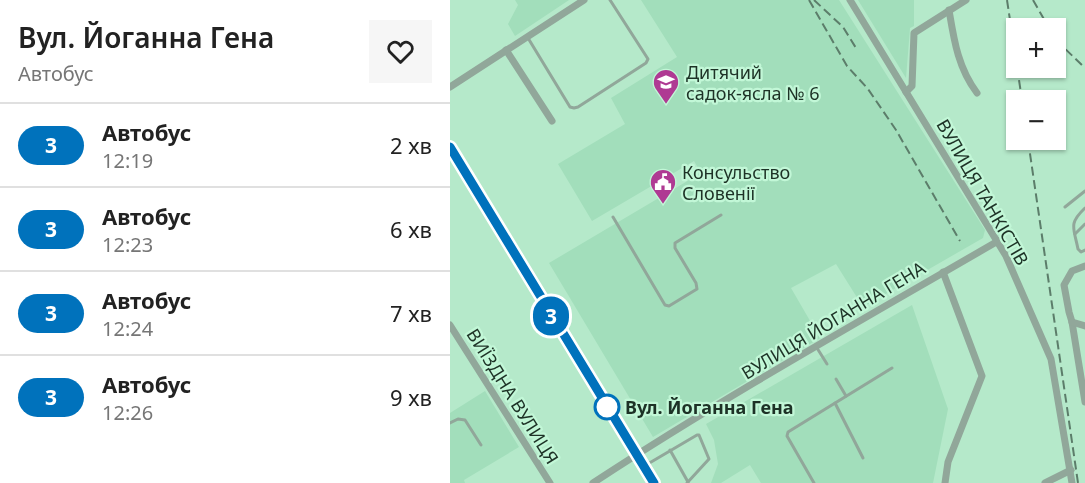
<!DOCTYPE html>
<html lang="uk">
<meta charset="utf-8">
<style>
body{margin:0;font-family:"Noto Sans",sans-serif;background:#f6f6f6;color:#222;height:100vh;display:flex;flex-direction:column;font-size:22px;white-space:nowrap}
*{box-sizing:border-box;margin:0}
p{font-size:20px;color:#767676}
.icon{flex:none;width:33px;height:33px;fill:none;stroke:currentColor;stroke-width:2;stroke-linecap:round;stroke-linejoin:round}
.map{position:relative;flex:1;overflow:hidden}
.panel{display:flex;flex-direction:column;background:#fff;width:450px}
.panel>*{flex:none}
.badge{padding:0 12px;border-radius:20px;font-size:21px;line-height:39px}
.buttons{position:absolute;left:556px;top:18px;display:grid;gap:12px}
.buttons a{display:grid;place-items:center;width:60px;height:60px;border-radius:0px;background:#fff;box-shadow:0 2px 4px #0004;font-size:30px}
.map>.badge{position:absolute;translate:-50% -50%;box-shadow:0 0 0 3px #fff}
.round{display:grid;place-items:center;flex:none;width:63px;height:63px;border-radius:0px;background:#f6f6f6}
.summary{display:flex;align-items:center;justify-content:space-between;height:102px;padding:0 18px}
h1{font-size:28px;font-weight:600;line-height:45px}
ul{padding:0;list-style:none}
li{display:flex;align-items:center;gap:18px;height:84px;padding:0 18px;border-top:2px solid #e0e0e0}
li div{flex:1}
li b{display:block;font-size:22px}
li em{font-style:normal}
li .badge{min-width:66px;font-weight:700;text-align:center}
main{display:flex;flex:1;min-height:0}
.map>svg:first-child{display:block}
</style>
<main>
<section class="panel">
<div class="summary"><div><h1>Вул. Йоганна Гена</h1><p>Автобус</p></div><a class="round"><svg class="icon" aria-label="heart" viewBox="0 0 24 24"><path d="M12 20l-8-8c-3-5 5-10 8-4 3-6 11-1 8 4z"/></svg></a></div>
<ul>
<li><span class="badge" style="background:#0072bc;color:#fff">3</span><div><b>Автобус</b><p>12:19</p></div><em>2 хв</em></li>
<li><span class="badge" style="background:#0072bc;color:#fff">3</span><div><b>Автобус</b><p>12:23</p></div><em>6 хв</em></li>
<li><span class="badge" style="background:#0072bc;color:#fff">3</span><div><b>Автобус</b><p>12:24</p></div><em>7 хв</em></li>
<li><span class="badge" style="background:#0072bc;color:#fff">3</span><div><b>Автобус</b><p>12:26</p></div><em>9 хв</em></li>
</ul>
</section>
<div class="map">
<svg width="635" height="483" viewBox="0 0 635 483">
<rect width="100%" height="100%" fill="#b5e9ca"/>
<g fill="#a2debb">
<path d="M65 0H119L65 36 58 24 68 5Z"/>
<path d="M191 0H389L535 230 533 238 413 307 386 264 341 288 370 338 203 437 99 263 251 173 244 161 142 221 108 164 175 124 161 98 227 57Z"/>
<path d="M408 0H464V26L460 28 456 78Z"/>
<path d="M462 305 498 409 483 483H311L300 465 271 483H261L268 464 264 440 256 424Z"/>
<path d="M35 391 69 447 14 480 15 483H0V413Z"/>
</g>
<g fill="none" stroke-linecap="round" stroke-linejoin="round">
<g stroke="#91a79a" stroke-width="3">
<path d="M78 38 120 107 124 108 128 107 196 63 198 59 160 0"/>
<path d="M615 207 635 191"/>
<path d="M635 208C618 224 624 228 628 249L631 252 635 250"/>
<path d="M163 217 212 300 215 305 219 306 247 289 246 283 225 248V243L271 215"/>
<path d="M625 234 635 224"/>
<path d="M367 348 377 364"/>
<path d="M386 379 396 396"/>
<path d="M385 403 413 458"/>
<path d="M0 423 8 419 15 420 31 445"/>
<path d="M220 450 238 482"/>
<path d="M196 465 247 435H249L259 459 237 483"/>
<path d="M364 483 337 436 338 432 442 368"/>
</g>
<g stroke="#91a79a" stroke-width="7">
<path d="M400 0 556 256 601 359 622 483"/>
<path d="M499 10C504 40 508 68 527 93"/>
<path d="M56 50 102 121"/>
<path d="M0 87 134 0"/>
<path d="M456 92 462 86 464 33 516 0"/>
<path d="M635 266 622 271 614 285 619 312 622 322 635 402"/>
<path d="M493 272 532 376 498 462 495 483"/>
<path d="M622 322 635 326"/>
<path d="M0 325 100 483"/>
<path d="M143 483C274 397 412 320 548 241"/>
<path d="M595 483 621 470"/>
</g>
<path stroke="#527b64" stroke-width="10" d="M0 147 204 483"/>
<g stroke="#5c7d6a" stroke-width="2" stroke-dasharray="9 4.5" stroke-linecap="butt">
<path d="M359 0 397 66 418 89 446 130 510 241"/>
<path d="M364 0 393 27 406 48"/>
<path d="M557 0 572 100"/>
<path d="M583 0 599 28"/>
<path d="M606 40 635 68"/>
<path d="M578 140 628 483"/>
</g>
</g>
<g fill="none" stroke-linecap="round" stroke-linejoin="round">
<g stroke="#fff" stroke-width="14">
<path id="line" d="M0 147 204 483"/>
</g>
<use href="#line" stroke="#0072bc" stroke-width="9"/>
</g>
<defs>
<g id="school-pin" transform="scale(1.35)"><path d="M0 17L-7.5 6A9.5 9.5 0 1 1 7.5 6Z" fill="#af3a93" stroke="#c2f7d7"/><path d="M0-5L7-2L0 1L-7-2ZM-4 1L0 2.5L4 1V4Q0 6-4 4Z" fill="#fff"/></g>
<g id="civic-pin" transform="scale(1.35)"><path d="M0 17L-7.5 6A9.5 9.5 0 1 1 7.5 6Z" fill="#af3a93" stroke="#c2f7d7"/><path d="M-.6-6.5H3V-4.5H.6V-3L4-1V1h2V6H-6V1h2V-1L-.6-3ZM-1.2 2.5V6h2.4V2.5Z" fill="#fff"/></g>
</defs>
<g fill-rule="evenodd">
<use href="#school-pin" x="216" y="82"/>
<use href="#civic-pin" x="213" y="182"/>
</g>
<circle fill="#fff" stroke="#0072bc" stroke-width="3" cx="157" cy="407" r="12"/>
<g text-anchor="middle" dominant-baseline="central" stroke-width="4.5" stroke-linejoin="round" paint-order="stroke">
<g font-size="18" fill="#1d3226" stroke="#c2f7d7" text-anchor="start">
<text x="236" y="72">Дитячий<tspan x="236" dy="21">садок-ясла № 6</tspan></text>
<text x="232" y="172">Консульство<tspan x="232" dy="21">Словенії</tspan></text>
</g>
<g font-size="18" fill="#1d3226" stroke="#c2f7d7">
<text transform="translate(533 192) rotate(60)">ВУЛИЦЯ ТАНКІСТІВ</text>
<text transform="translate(383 320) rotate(-31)">ВУЛИЦЯ ЙОГАННА ГЕНА</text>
<text transform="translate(63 396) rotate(58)">ВИЇЗДНА ВУЛИЦЯ</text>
</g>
<g font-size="18" font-weight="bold" fill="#1d3226" stroke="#c2f7d7" text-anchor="start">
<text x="175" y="407">Вул. Йоганна Гена</text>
</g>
</g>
</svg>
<div class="buttons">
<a>+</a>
<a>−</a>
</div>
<b class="badge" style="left:101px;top:316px;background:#0072bc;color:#fff">3</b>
</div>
</main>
